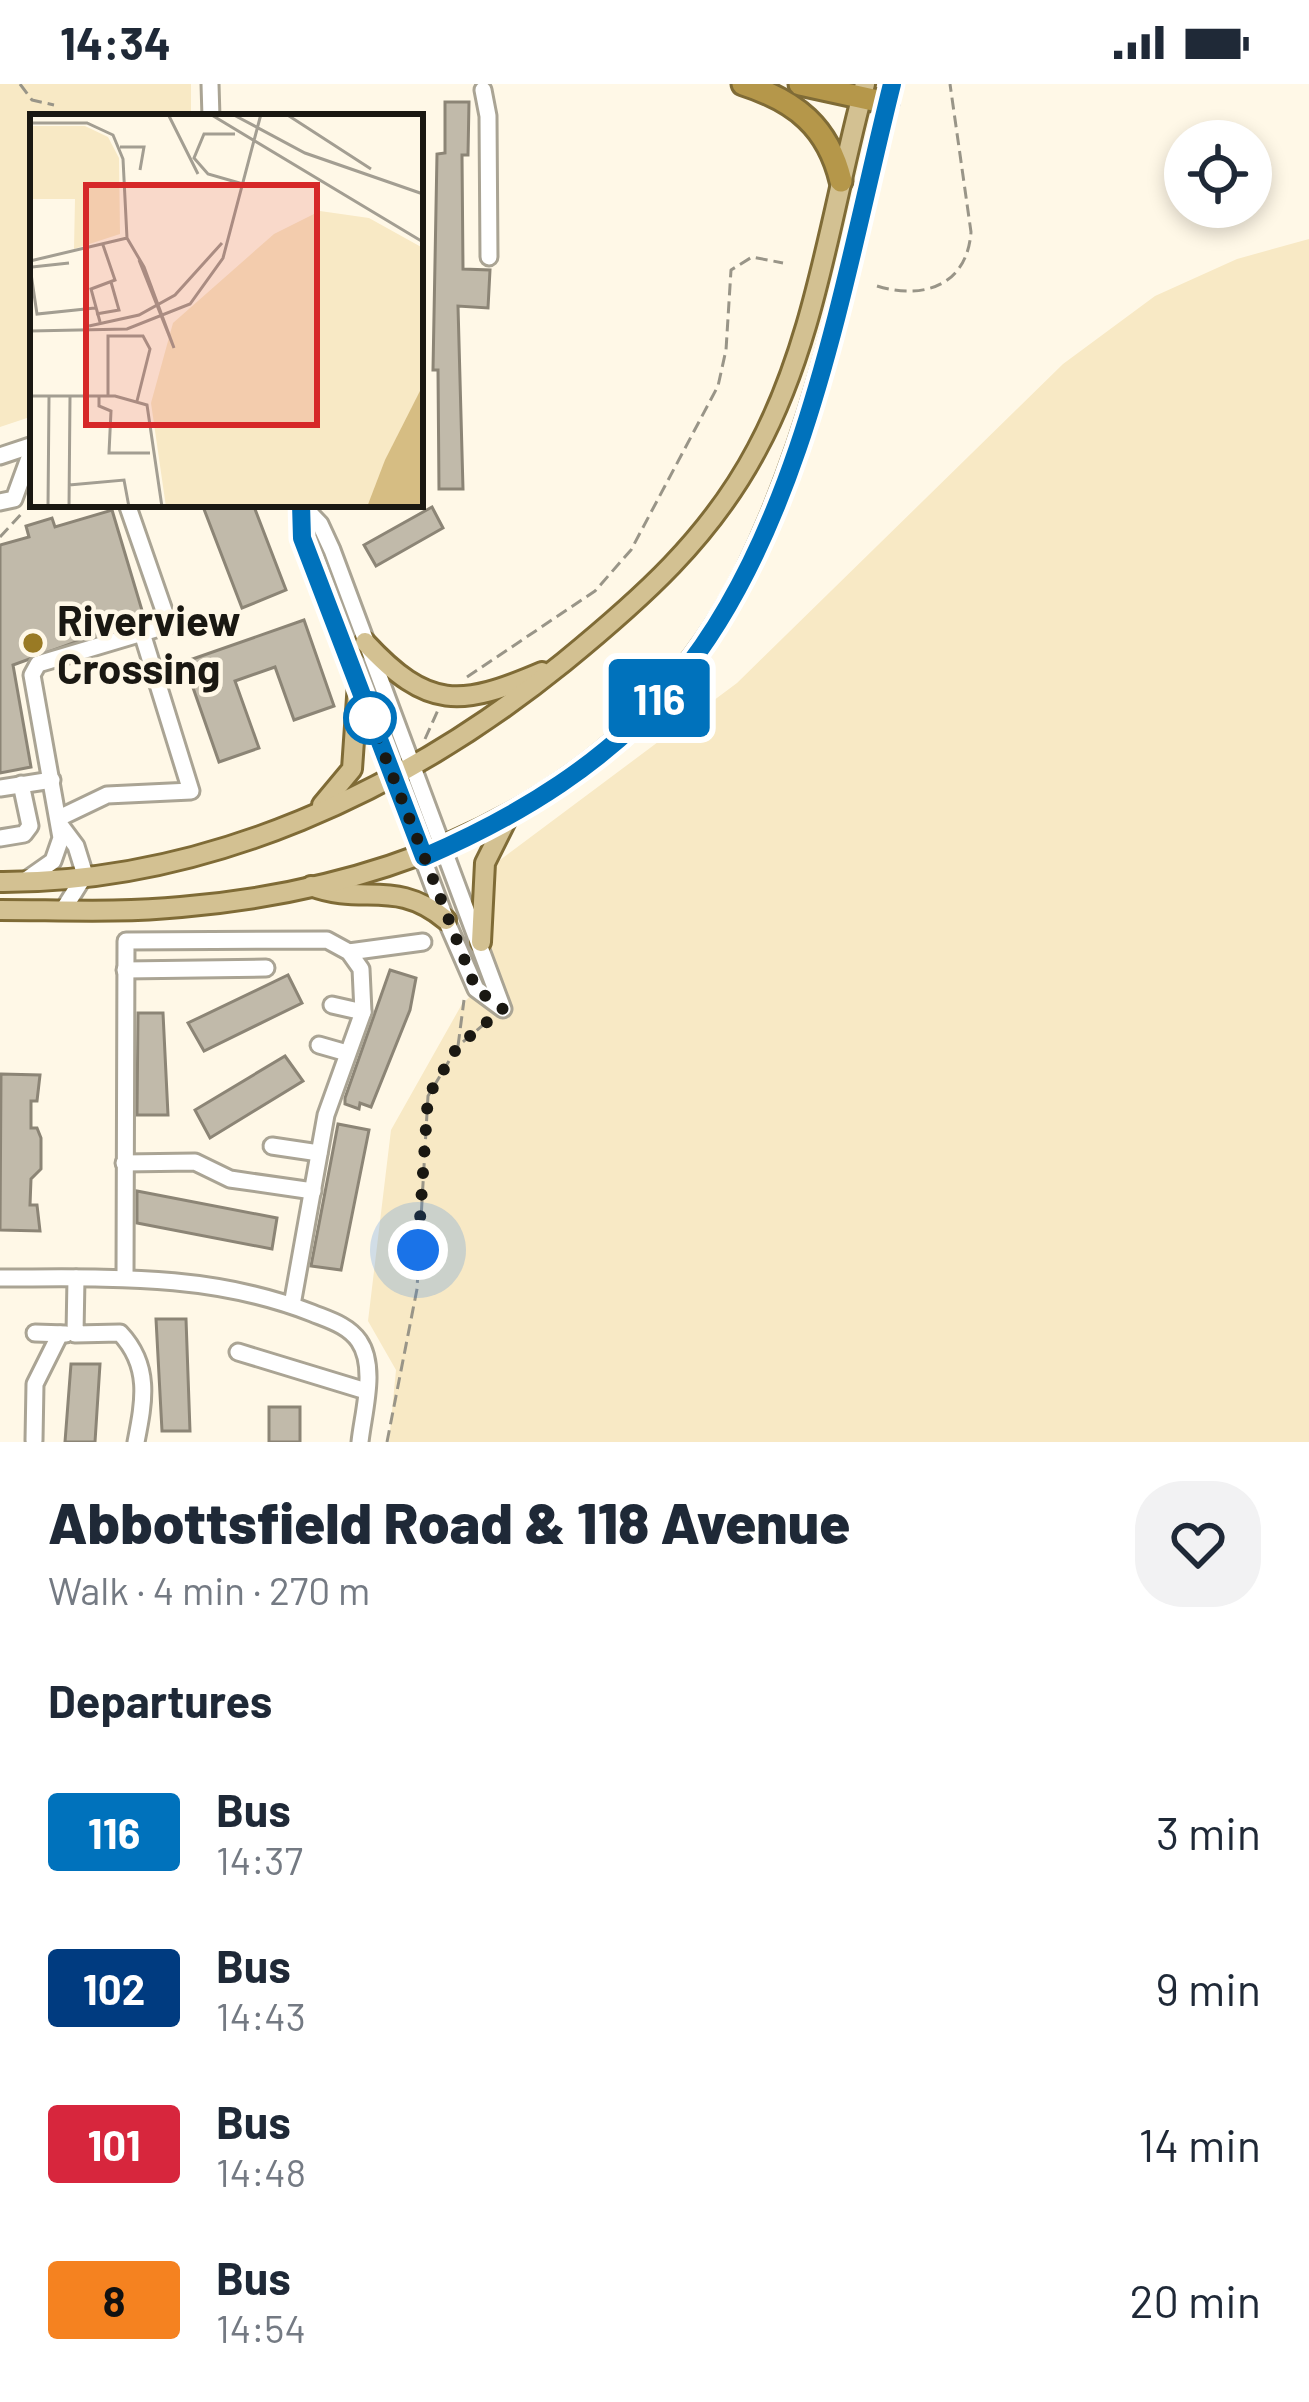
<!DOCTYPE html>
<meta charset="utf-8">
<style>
body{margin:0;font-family:Barlow,sans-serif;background:#f2f2f3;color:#1f2937;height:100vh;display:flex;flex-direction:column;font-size:45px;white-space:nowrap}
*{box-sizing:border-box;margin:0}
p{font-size:39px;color:#747a83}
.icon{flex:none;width:66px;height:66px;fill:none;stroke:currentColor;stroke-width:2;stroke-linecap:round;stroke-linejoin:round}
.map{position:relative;height:1358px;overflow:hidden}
.panel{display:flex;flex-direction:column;background:#fff;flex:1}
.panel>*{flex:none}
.badge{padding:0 24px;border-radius:9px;font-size:42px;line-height:78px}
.controls{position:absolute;left:1164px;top:36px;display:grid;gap:24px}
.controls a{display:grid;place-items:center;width:108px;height:108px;border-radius:50%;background:#fff;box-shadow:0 6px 18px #0003;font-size:60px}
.you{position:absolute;width:60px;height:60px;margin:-30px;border:9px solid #fff;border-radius:50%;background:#1a73e8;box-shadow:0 0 0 18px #1a73e833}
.map>.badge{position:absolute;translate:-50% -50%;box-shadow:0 0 0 6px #fff}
h2{padding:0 48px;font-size:45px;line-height:108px}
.round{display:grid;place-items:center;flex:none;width:126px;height:126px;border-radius:48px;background:#f2f2f3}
.head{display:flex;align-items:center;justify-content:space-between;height:204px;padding:0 48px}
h1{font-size:57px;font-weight:800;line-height:90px}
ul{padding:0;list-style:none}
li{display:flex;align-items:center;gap:36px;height:156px;padding:0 48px}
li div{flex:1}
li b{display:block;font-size:45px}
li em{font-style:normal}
li .badge{min-width:132px;font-weight:700;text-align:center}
.status{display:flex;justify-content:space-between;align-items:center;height:84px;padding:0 60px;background:#fff;direction:ltr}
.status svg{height:33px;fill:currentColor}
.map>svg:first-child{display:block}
</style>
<div class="status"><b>14:34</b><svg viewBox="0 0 49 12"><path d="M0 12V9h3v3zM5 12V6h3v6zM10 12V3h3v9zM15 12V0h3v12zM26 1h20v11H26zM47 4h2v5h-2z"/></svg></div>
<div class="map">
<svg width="1309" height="1358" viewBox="0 0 1309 1358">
<rect width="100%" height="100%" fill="#fff8e7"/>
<g fill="#f8e9c5">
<path d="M0 0H191V33H33V332L0 343Z"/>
<path d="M1309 155V1358H389L396 1286 368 1237 391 1046 462 920 488 896 492 782 737 599 1063 280 1155 212 1237 175Z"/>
</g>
<g fill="#c1baaa" stroke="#8c8576" stroke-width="3">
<path d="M445 18H469L468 71H462L463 185 490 186 488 224 458 222 463 405H439L438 286H433L437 70 445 69Z"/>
<path d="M202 420H253L286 506 242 524Z"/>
<path d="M432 423 443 444 376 482 364 461Z"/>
<path d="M112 426 144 533 13 581 31 683 0 689V461L29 453 26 442 52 434 55 443Z"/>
<path d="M304 536 334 622 294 636 275 583 235 597 259 664 219 678 184 578Z"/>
<path d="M390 886 416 894 410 926 371 1023 360 1019 359 1025 345 1020V1014Z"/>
<path d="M288 891 302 919 204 967 188 939Z"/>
<path d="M138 929H163L168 1031H137Z"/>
<path d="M285 972 303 997 210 1054 195 1026Z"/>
<path d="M1 990 40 991 37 1017H31V1044H37L41 1054V1085L31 1095 30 1121H37L40 1147 0 1146Z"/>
<path d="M338 1040 369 1046 341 1186 311 1182Z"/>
<path d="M137 1107 277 1134 272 1165 137 1139Z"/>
<path d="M156 1235H186L190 1347H162Z"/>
<path d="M71 1280H100L95 1358H65Z"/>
<rect x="269" y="1323" width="31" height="35"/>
</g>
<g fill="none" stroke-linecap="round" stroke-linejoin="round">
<g stroke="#aaa494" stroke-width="21">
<g id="minor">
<path d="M210 0 211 33"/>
<path d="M483 6 488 32 489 173"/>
<path d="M0 372 33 361"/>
<path d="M0 418 14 415 33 363"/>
<path d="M301 420 320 440 332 466 503 925 476 905 446 836 302 455 305 428"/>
<path d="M0 704 52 696"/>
<path d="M59 734 107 711 191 707 142 549"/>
<path d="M61 742 76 762 85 791 63 826"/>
<path d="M0 754 24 750 30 742 21 700"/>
<path d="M26 796 53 777 61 754 32 591 38 580 169 541 127 420"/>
<path d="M349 868 423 858"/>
<path d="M125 886 266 884"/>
<path d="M332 921 363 928"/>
<path d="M319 961 347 969"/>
<path d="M272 1062 319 1069"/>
<path d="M124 1079 195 1078 230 1095 313 1107"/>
<path d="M0 1194C108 1194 210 1189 312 1229 329 1236 348 1241 359 1257 377 1283 363 1329 360 1358"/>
<path d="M76 1194 75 1250 120 1249C151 1282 144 1317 136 1358"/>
<path d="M125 1194 126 857 327 856 349 868 361 885 363 928 326 1031 292 1221"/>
<path d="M35 1249 66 1250"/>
<path d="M238 1268 366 1307"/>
<path d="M34 1356 35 1300 60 1250"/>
</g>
</g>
<g stroke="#7f6b36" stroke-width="24">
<g id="major">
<path d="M365 558C428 626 460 623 542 588"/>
<path d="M322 721 352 685 358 599"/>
<path d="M0 798C208 799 406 706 564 578 641 515 710 454 757 365 817 254 832 120 865 0"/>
<path d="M311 802C363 822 396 794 446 836"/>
<path d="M0 826C60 826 121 829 181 823 414 803 638 705 746 486 820 335 852 162 892 0"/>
<path d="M481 858 485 779 506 737"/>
</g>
</g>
<g stroke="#7f6b36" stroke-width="27">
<g id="highway">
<path d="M743 0C796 17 828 43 841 97"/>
<path d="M800 0 887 19"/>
</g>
</g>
<g stroke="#999588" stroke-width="3" stroke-dasharray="12 6" stroke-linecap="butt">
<path d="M20 0 32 16 54 21"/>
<path d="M877 202C923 216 967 202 971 148L950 0"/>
<path d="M0 453 23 428"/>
<path d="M467 593 595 507 631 466 718 302 726 266 731 186 752 173 783 179"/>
<path d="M425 655 438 626"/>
<path d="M458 962 464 916"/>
<path d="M387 1358 417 1205 428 1012 458 962 489 936"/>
</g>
<use href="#minor" stroke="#fff" stroke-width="15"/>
<use href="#major" stroke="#d3c192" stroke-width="18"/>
<use href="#highway" stroke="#b5974a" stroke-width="21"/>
</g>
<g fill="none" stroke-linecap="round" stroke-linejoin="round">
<g stroke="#fff" stroke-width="27">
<path id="line" d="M301 420 302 454 424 773C519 732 608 678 676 597 805 442 844 192 892 0"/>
</g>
<use href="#line" stroke="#0072bc" stroke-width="18"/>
<path stroke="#1a1812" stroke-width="12" stroke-dasharray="0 21.6" d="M370 634 476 905 503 925 458 962 428 1012 418 1166"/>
</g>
<circle fill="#997a24" stroke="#fff8e7" stroke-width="4.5" cx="33" cy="559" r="12"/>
<circle fill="#fff" stroke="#0072bc" stroke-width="6" cx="370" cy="634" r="24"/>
<g text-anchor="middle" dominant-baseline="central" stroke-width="9" stroke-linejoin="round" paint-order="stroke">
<g font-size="42" font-weight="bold" fill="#1a1812" stroke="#fff8e7" text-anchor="start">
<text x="57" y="535">Riverview<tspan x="57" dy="48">Crossing</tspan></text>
</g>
</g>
<g transform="translate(30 30)">
<rect width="393" height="393" fill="#fff8e7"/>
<path d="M0 12H55L78 23 89 44 90 120 44 135 45 85H0ZM290 97 339 104 393 134V271L337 393H136L121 289 143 209 244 120Z" fill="#f8e9c5"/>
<path d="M393 271V393H337L355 346Z" fill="#d6bd83"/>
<path fill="none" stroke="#a39e92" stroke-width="3" d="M138 0 168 60M180 0 393 128M202 0 275 39 393 80M256 0 341 55M0 9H57L83 21 93 45 97 124 114 153 144 234 109 146M205 20H174L164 44 178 60 213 70M90 33H114L110 56M0 147 97 124M0 153 7 200 65 194M2 153 39 149M66 200 89 196 81 168M70 208 61 175 85 166 73 131M59 212 109 201 145 181 192 129M0 217 97 215 160 190 193 144 231 0M0 282H85L117 291 132 393M69 282V292L81 297 79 339H120M78 282V222H113L120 235 107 287M39 371 94 366 99 393M18 393 19 283M39 393 40 283"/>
<path fill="#d62828" fill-opacity="0.15" stroke="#d62828" stroke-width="6" d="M56 71H287V311H56Z"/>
<rect width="393" height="393" fill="none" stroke="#1a1812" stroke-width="6"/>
</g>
</svg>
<div class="controls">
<a><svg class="icon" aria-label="locate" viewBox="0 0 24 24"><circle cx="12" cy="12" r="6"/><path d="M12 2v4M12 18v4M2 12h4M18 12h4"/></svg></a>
</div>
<div class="you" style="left:418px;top:1166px"></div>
<b class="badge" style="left:659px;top:614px;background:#0072bc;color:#fff">116</b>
</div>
<section class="panel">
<div class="head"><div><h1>Abbottsfield Road &amp; 118 Avenue</h1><p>Walk · 4 min · 270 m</p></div><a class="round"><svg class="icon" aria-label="heart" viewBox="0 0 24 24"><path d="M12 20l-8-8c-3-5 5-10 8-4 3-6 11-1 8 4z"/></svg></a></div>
<h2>Departures</h2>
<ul>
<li><span class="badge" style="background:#0072bc;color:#fff">116</span><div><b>Bus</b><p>14:37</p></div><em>3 min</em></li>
<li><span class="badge" style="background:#003b80;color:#fff">102</span><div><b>Bus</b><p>14:43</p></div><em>9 min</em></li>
<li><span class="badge" style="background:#d7263d;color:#fff">101</span><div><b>Bus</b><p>14:48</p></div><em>14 min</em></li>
<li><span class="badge" style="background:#f58220;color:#111">8</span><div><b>Bus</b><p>14:54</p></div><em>20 min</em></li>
</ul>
</section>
